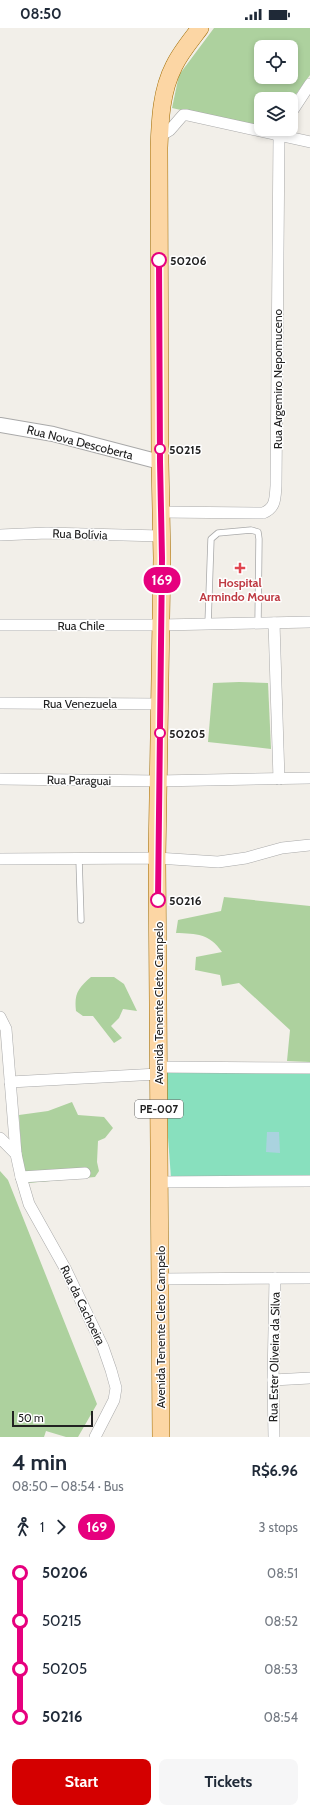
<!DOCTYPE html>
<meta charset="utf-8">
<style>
body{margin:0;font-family:Cabin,sans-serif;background:#f6f6f7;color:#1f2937;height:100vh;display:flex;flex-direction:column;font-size:15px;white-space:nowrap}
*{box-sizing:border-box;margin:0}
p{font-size:13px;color:#747a83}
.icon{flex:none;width:22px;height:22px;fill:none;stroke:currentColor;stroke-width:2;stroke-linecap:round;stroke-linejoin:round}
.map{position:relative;height:1409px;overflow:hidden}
.panel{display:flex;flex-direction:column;background:#fff;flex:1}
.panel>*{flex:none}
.badge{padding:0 8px;border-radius:13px;font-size:14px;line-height:26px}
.tools{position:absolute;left:254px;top:12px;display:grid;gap:8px}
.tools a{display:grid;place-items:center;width:44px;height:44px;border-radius:8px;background:#fff;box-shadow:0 2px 6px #0003;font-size:20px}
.scale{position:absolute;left:12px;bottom:10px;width:81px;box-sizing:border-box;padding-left:4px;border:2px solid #222;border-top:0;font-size:11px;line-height:14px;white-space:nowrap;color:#222;-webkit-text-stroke:3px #fff;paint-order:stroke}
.map>.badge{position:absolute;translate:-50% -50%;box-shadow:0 0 0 2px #fff}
.legs{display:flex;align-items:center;gap:6px;height:44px;padding:0 12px;font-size:13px}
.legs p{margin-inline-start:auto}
.summary{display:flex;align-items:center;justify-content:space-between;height:68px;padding:0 12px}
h1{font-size:22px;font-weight:700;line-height:30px}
.cta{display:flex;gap:8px;margin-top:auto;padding:8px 12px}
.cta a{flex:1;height:46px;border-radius:8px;background:#d40000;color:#fff;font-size:16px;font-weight:700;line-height:46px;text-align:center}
.cta a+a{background:#f6f6f7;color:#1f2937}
ul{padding:0 12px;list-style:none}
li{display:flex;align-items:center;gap:14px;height:48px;font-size:15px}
li i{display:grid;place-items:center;width:6px;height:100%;margin:0 5px;background:currentColor}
li i::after{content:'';width:10px;height:10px;margin:-5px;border:3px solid;border-radius:50%;background:#fff}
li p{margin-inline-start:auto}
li:first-child i{background:linear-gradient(#0000 50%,currentColor 0)}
li:last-child i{background:linear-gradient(currentColor 50%,#0000 0)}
.status{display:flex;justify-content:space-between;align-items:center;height:28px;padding:0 20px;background:#fff;direction:ltr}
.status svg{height:11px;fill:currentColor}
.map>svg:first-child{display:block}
</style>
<div class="status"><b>08:50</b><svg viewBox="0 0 49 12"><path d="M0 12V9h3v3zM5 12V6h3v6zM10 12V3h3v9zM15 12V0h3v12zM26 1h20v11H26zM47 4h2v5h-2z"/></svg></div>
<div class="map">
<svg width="310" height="1409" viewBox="0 0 310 1409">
<rect width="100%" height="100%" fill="#f2efe9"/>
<g fill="#add19e" fill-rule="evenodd">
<path d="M214 0H310V47L291 73V71H261V100L172 80 179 47ZM261 19H291V49H261Z"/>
<path d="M239 654 268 655 271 721 208 714 213 655Z"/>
<path d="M224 869 310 878V1034L287 1033 290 1002 239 955 222 958 220 947 195 942 196 929 222 924C209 905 197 906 176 905L178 892 221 883Z"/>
<path d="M91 949H114L124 956 137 983 123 981 119 990 111 998 122 1010 114 1015 93 988H83L76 983C74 966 78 960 91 949Z"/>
<path d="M72 1074 78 1087 104 1089 113 1100 105 1110 98 1113 97 1134 99 1143 95 1149 28 1155 22 1135 19 1087 48 1083Z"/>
<path d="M0 1143 8 1152 97 1376 78 1409H66L46 1403 44 1409H0Z"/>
</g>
<path fill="#88e0be" d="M163 1042 310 1043V1150H171Z"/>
<path fill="#aad3df" d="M267 1104H279L280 1125 266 1124Z"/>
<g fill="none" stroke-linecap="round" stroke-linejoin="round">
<g stroke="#a9a9a9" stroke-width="7">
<g id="service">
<path d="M208 596 211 511 218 505 251 502 258 504 259 511 258 595"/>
<path d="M79 831 81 892"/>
</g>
</g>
<g stroke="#a9a9a9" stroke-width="12">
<g id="minor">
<path d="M291 85 310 56"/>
<path d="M160 108 170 102 183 87H187L310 114"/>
<path d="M160 484 263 485C276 480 275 470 276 458L279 108 283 101"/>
<path d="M0 507 47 505 161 508"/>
<path d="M274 595 279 751"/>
<path d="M0 597H161L310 594"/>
<path d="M0 675 160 676"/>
<path d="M0 751 158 753 310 750"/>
<path d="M0 831 157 830 218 834 246 830 282 820 310 817"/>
<path d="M0 989 6 1001 16 1126"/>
<path d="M158 1039 310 1040"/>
<path d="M10 1054 158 1046"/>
<path d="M0 1110 16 1126 21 1149 85 1145"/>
<path d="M21 1149 29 1176 66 1242 103 1319 111 1342 116 1360 114 1372 95 1409"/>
<path d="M160 1154 310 1153"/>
<path d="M160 1251 310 1250"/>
<path d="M273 1352 310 1350"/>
<path d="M274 1409 273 1352 275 1250"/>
</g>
</g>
<g stroke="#a9a9a9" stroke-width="16">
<path id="tertiary" d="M0 397 53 406 160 434"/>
</g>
<g stroke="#a06b00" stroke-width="18">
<path id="primary" d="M161 1409 157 830 162 530 160 434 159 120C160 93 161 63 174 38 180 25 191 12 200 0"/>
</g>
<use href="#service" stroke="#fff" stroke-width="5.5"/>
<use href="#minor" stroke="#fff" stroke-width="11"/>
<use href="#tertiary" stroke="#fff" stroke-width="14"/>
<use href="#primary" stroke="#fcd6a4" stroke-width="17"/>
</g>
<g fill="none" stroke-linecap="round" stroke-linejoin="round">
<g stroke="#fff" stroke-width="9">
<path id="line-1" d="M158 872 162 530 160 434 159 232"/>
</g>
<use href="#line-1" stroke="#e6007e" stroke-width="6"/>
</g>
<g fill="#fff" stroke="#e6007e" stroke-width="2">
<circle cx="159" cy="232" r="7"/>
<circle cx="160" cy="421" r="5"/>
<circle cx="160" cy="705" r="5"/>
<circle cx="158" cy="872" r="7"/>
</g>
<path fill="#e0444e" stroke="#fff" stroke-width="1.5" d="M238 534h4v4h4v4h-4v4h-4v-4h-4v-4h4z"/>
<g text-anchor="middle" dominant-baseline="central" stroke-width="3" stroke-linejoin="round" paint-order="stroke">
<rect fill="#fff" stroke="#646464" stroke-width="1" x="135" y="1072" width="48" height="18" rx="3"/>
<g font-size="11" font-weight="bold" fill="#222">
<text x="159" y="1081">PE-007</text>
</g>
<g font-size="12" font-weight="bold" fill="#222" stroke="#fff" text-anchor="start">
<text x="170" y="232">50206</text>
<text x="169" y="421">50215</text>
<text x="169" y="705">50205</text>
<text x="169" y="872">50216</text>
</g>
<g font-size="12" fill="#222" stroke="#fff">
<text transform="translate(277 351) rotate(-90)">Rua Argemiro Nepomuceno</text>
<text transform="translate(80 414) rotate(14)">Rua Nova Descoberta</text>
<text transform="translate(80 506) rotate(2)">Rua Bolívia</text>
<text x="81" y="597">Rua Chile</text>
<text x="80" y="675">Rua Venezuela</text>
<text transform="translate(79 752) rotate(1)">Rua Paraguai</text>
<text transform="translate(158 975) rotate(-90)">Avenida Tenente Cleto Campelo</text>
<text transform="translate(83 1277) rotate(64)">Rua da Cachoeira</text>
<text transform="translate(160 1299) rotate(-90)">Avenida Tenente Cleto Campelo</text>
<text transform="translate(274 1329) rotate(-89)">Rua Ester Oliveira da Silva</text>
</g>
<g font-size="12" font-weight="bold" fill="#be3a42" stroke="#fff">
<text x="240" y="554">Hospital<tspan x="240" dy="14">Armindo Moura</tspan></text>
</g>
</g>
</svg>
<div class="tools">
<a><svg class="icon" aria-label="locate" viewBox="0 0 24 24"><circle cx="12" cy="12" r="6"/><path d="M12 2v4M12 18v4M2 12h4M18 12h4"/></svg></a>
<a><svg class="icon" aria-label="layers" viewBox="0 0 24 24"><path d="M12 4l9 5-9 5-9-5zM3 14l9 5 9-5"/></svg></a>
</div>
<div class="scale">50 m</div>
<b class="badge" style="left:162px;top:552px;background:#e6007e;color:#fff">169</b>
</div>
<section class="panel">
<div class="summary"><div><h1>4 min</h1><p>08:50 – 08:54 · Bus</p></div><b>R$6.96</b></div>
<div class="legs"><svg class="icon" aria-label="walk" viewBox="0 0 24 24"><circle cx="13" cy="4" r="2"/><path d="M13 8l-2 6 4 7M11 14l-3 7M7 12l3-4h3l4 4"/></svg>1<svg class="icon" aria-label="forward" viewBox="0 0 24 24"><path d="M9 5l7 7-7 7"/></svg><b class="badge" style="background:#e6007e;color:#fff">169</b><p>3 stops</p></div>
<ul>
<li><i style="color:#e6007e"></i><b>50206</b><p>08:51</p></li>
<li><i style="color:#e6007e"></i><span>50215</span><p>08:52</p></li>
<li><i style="color:#e6007e"></i><span>50205</span><p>08:53</p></li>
<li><i style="color:#e6007e"></i><b>50216</b><p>08:54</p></li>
</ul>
<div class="cta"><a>Start</a><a>Tickets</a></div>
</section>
